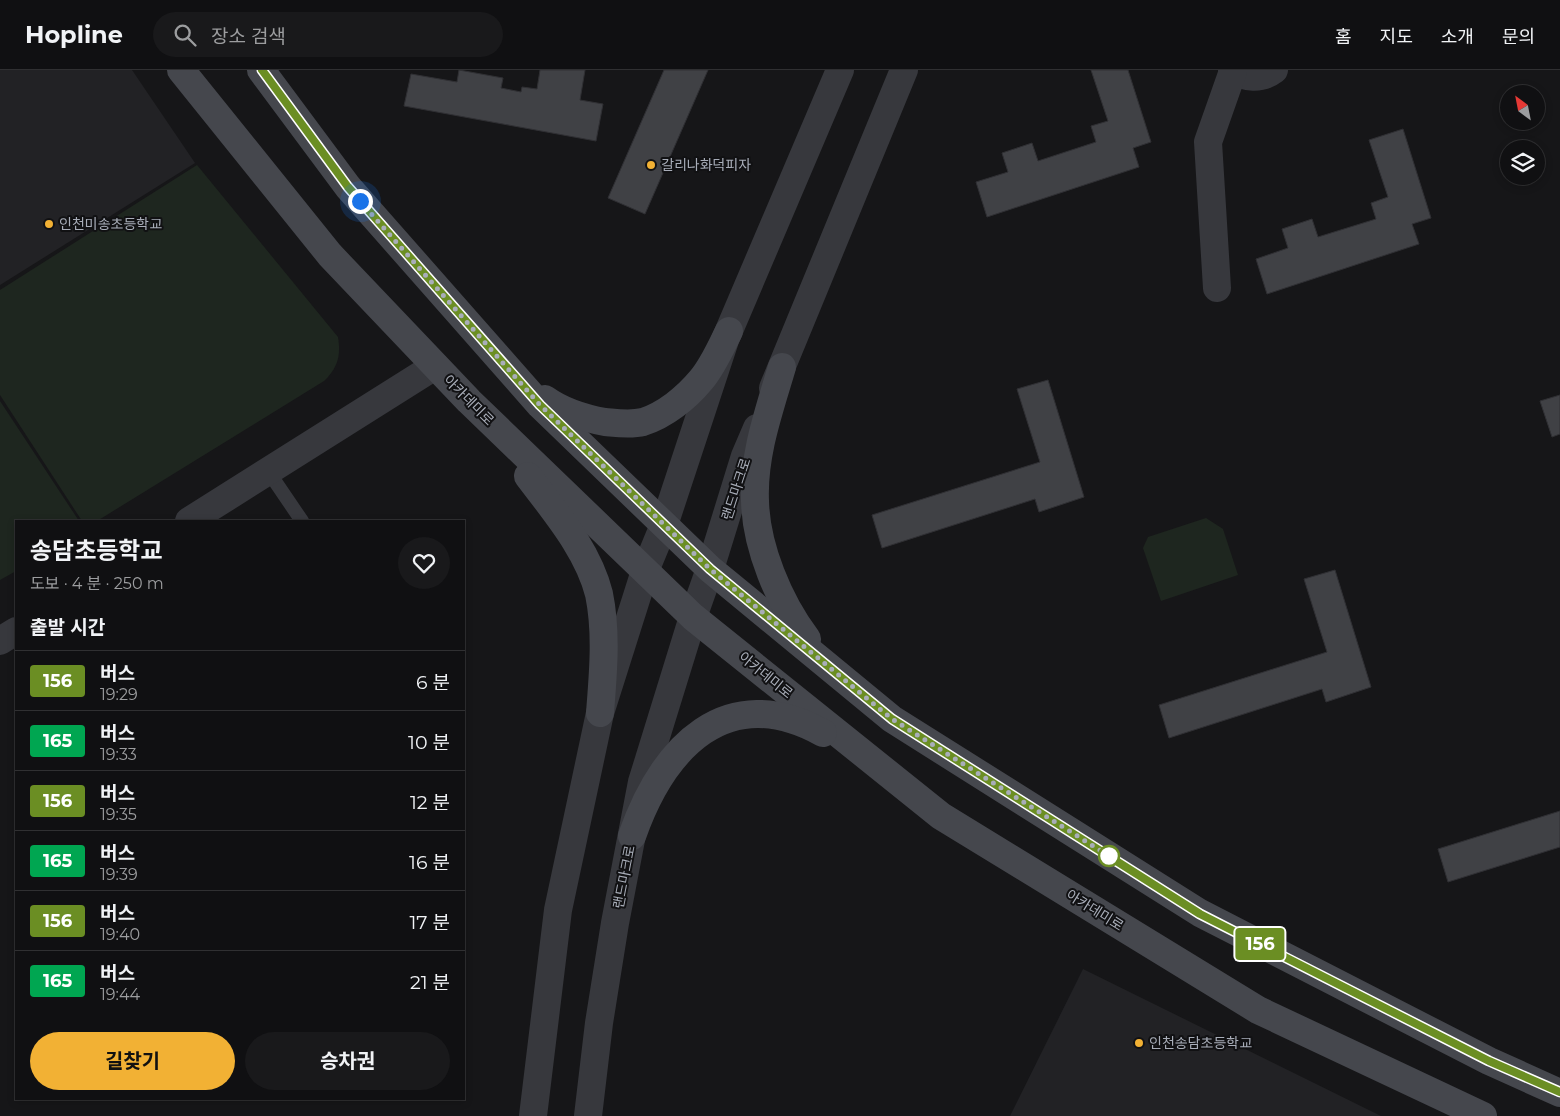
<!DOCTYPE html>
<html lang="ko">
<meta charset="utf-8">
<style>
body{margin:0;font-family:Montserrat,"Noto Sans KR",sans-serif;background:#19191b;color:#f1f3f6;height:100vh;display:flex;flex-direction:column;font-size:19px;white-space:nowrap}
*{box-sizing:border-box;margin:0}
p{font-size:16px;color:#9c9d9f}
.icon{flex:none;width:28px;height:28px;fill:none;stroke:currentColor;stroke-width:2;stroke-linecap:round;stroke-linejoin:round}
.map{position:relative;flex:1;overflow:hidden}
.drawer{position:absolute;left:15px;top:450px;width:450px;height:580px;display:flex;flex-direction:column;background:#101012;border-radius:0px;box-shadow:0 2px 8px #0003,0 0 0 1px #303032}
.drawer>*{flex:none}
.badge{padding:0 10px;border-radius:4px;font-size:18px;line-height:32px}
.needle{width:32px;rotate:328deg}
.fabs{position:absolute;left:1500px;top:15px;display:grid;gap:10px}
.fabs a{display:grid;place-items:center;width:45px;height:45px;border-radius:50%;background:#101012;box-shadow:0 2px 8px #0003,0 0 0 1px #303032;font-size:25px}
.you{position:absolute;width:25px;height:25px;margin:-12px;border:4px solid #fff;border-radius:50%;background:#1a73e8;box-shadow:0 0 0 8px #1a73e833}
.map>.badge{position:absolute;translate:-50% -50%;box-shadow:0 0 0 2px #fff}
h2{padding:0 15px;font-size:19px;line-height:45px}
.round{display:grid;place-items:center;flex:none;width:52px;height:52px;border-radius:26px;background:#19191b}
.head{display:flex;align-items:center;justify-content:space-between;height:85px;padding:0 15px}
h1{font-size:24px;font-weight:700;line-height:38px}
.cta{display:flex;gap:10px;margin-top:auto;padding:10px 15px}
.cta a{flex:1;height:58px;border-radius:30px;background:#f2b134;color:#111;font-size:20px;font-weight:700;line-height:58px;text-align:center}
.cta a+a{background:#19191b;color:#f1f3f6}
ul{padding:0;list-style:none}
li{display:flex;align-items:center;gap:15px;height:60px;padding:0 15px;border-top:1px solid #303032}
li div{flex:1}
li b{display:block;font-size:19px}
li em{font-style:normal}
li .badge{min-width:55px;font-weight:700;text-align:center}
header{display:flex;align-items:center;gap:30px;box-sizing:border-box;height:70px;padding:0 25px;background:#101012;border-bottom:1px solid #303032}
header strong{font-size:24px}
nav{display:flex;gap:28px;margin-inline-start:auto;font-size:18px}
.search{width:350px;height:45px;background:#19191b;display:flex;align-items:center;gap:12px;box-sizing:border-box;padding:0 18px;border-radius:28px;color:#9c9d9f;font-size:19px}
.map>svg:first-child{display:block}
</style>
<header>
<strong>Hopline</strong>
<div class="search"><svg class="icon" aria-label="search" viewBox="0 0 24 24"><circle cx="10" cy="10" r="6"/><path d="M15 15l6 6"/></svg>장소 검색</div>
<nav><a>홈</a><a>지도</a><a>소개</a><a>문의</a></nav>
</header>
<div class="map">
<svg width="1560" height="1046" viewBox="0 0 1560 1046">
<rect width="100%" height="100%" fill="#161618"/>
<g fill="#222225">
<path d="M0 0H132L195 93 0 215Z"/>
<path d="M1083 899 1381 1046H1010Z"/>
</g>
<g fill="#1e261f">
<path d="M197 95 338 267C341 286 338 297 324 311L97 451H82L0 325V220Z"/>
<path d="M0 331 79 451H16V501L0 510Z"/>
<path d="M1206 448 1223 459 1238 505 1161 531 1143 478 1148 467Z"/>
</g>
<g fill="#404145" stroke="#303034">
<path d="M459 0 503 8 501 18 521 22 522 17 537 19 540 0H585L580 30 603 34 596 71 404 36 411 4 457 12Z"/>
<path d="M664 0H708L645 144 608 128Z"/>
<path d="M1091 0H1128L1151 72 1133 78 1139 97 987 147 976 112 1008 102 1002 83 1032 73 1038 91 1096 72 1091 56 1108 51Z"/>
<path d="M1403 59 1431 148 1412 154 1419 174 1267 224 1256 189 1288 178 1282 159 1312 149 1318 167 1376 149 1371 133 1388 127 1369 70Z"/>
<path d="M1048 310 1084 427 1039 442 1035 429 882 478 872 445 1040 392 1017 319Z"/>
<path d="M1560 325V364L1552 367 1540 331Z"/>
<path d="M1335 500 1371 617 1326 632 1322 619 1169 668 1159 635 1327 582 1304 509Z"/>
<path d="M1560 741V777L1448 812 1438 779Z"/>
</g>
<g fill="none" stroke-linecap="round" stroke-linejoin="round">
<path stroke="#37383d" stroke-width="14" d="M268 401 302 451"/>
<g stroke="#37383d" stroke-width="28">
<path d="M1232 0C1245 8 1261 10 1274 0"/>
<path d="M1217 218 1208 72 1233 1"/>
<path d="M189 451 435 296"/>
<path d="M0 571 16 561"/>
</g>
<g stroke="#37383d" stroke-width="28">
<path d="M773 318 904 0"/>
<path d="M533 1046 558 840 600 643 645 501 664 455 725 270 840 0"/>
<path d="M588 1046 599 953 615 853 642 712 693 547 710 499 745 386 757 358"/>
</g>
<g stroke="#45474d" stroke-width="28">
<path d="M181 0 330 185 469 331 693 547 941 746 1258 940 1483 1046"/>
<path d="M261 0 348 117 540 335 710 499 892 649 1200 843 1489 991 1560 1023"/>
<path d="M782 297C769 341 753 385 755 431 756 477 779 532 807 569"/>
<path d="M545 329C563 342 583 348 605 352 617 353 630 355 643 352 665 345 686 328 701 310 713 296 721 277 729 261"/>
<path d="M528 406C555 442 588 480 599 524 607 563 603 604 600 643"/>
<path d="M632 766C663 678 726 609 823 663"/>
</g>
</g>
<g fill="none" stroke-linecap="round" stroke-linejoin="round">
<g stroke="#fff" stroke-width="11">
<path id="line" d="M262 0 348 117 540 335 710 499 892 649 1200 844 1489 991 1560 1022"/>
</g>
<use href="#line" stroke="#6b8e23" stroke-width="8"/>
<path stroke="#a8adb8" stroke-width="5" stroke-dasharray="0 9" d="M360 131 540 335 710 499 892 649 1109 786"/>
</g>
<g fill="#f2b134" stroke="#111113" stroke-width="2">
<circle cx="651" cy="95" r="5"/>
<circle cx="49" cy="154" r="5"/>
<circle cx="1139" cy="973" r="5"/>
</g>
<circle fill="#fff" stroke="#6b8e23" stroke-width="2.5" cx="1109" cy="786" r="10"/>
<g text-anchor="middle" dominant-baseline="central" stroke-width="4" stroke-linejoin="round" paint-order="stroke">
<g font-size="14" fill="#a8adb8" stroke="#111113" text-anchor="start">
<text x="661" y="95">갈리나화덕피자</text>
<text x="59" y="154">인천미송초등학교</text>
<text x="1149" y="973">인천송담초등학교</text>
</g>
<g font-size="14" fill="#a8adb8" stroke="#111113">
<text transform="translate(469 330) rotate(45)">아카데미로</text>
<text transform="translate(736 419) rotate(-72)">랜드마크로</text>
<text transform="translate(766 605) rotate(39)">아카데미로</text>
<text transform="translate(624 807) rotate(-79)">랜드마크로</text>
<text transform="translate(1095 840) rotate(32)">아카데미로</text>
</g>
</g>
</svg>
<div class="fabs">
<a><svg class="needle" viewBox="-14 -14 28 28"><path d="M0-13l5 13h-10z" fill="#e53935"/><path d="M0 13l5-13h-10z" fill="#9c9d9f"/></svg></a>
<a><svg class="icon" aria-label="layers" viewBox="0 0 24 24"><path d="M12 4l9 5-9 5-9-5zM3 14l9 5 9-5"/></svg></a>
</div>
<div class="you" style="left:360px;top:131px"></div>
<b class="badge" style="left:1260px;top:874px;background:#6b8e23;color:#fff">156</b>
<section class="drawer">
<div class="head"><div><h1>송담초등학교</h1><p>도보 · 4 분 · 250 m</p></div><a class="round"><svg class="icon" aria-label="heart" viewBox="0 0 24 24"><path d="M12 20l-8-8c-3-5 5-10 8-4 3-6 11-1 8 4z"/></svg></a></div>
<h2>출발 시간</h2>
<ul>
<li><span class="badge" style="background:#6b8e23;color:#fff">156</span><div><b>버스</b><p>19:29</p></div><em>6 분</em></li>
<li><span class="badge" style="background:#00a651;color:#fff">165</span><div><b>버스</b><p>19:33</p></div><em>10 분</em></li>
<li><span class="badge" style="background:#6b8e23;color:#fff">156</span><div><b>버스</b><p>19:35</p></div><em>12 분</em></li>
<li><span class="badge" style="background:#00a651;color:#fff">165</span><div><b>버스</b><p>19:39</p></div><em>16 분</em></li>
<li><span class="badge" style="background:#6b8e23;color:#fff">156</span><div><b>버스</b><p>19:40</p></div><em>17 분</em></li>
<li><span class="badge" style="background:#00a651;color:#fff">165</span><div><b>버스</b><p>19:44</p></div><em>21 분</em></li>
</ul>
<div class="cta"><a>길찾기</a><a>승차권</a></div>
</section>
</div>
